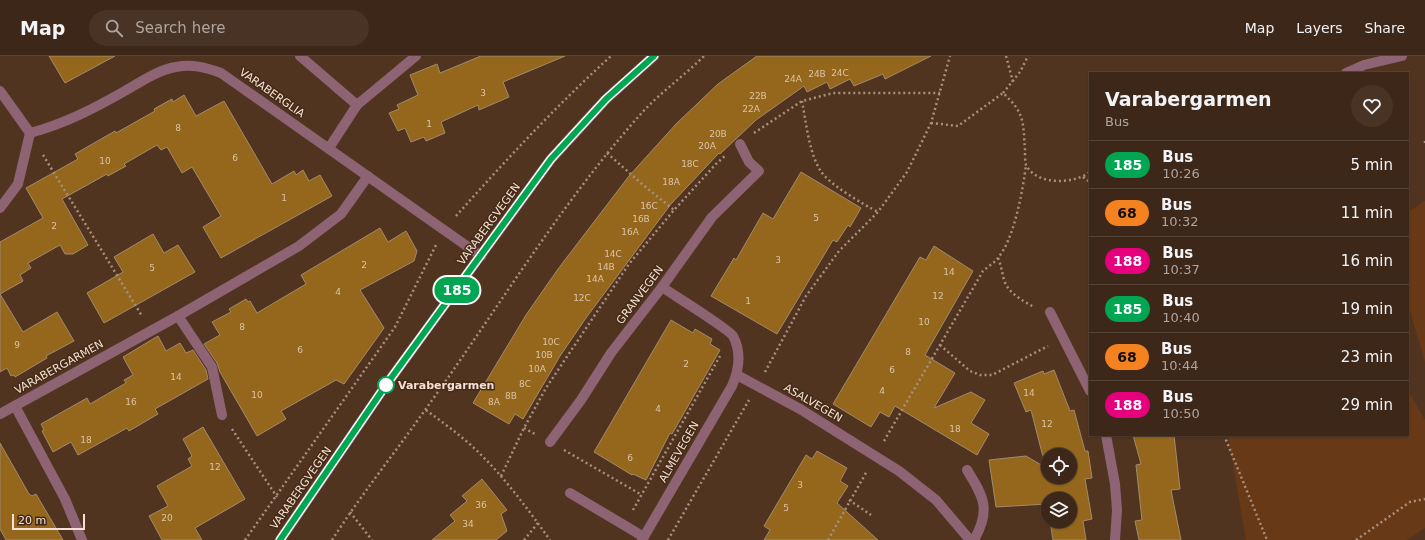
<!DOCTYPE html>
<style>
body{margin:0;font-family:"DejaVu Sans",sans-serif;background:#483325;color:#f1f3f6;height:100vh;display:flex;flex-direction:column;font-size:15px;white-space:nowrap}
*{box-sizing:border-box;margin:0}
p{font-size:13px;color:#ada5a2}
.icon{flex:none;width:22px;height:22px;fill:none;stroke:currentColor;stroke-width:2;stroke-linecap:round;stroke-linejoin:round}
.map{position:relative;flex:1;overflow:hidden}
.side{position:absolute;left:1089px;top:16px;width:320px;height:364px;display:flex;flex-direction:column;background:#3d2718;border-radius:0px;box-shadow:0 1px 3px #0004,0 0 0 1px #564437}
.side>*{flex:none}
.badge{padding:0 8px;border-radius:13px;font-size:14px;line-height:26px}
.fabs{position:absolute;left:1041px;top:392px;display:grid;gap:8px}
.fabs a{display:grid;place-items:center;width:36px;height:36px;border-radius:50%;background:#3d2718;box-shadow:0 1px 3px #0004,0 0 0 1px #564437;font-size:20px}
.scale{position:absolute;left:12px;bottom:10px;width:73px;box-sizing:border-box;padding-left:4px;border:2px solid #f3e1d5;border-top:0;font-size:11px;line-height:14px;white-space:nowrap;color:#f3e1d5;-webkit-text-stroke:3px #462a16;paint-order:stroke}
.map>.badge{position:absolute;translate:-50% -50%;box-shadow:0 0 0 2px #fff}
.round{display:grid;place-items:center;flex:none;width:42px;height:42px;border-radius:21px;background:#483325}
.head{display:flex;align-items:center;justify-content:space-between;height:68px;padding:0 16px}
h1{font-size:19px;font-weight:600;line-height:30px}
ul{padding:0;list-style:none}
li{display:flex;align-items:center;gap:12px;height:48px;padding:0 16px;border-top:1px solid #564437}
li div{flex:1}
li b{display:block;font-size:15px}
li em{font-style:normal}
li .badge{min-width:44px;font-weight:700;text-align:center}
header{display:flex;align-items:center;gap:24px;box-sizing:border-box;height:56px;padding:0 20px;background:#3d2718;border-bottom:1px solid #564437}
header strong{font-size:19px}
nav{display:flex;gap:22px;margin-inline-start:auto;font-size:14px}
.search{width:280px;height:36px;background:#483325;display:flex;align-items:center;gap:10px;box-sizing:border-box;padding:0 14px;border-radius:22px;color:#ada5a2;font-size:15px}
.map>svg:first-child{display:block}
</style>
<header>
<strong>Map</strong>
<div class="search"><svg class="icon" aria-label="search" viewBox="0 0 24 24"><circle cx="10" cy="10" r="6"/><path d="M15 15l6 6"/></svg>Search here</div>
<nav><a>Map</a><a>Layers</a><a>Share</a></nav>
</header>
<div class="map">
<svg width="1425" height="484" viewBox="0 0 1425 484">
<rect width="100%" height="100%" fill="#513420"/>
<g fill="#683916">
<path d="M1425 145V306L1408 248V156Z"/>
<path d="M1408 334 1425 364V472L1407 484H1246L1228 379H1408Z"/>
</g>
<g fill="#95671c" stroke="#a28a6b">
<path d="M49 0H115L65 27Z"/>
<path d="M481 0H565L503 26 509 41 479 54 478 49 441 66 445 77 426 85 424 81 411 86 405 72 398 75 389 57 399 53 397 49 418 39 410 19 437 8 440 17Z"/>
<path d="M757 0H931L885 23 883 18 854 30 850 23 830 33 827 26 807 36 804 30 756 64 720 98 719 97 671 148 653 172 586 262 560 300 523 363 515 358 509 368 473 347 526 259 558 213 629 120 677 67 718 28Z"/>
<path d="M184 39 196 60 224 45 272 128 294 115 296 119 303 114 309 125 320 119 332 140 221 202 203 171 221 160 192 111 182 117 167 91 161 94 157 89 124 108 126 110 108 120 107 118 62 143 88 189 73 198H65L60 189 28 207 31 212 20 219 23 225 0 238 23 276 57 256 74 285 46 300 47 302 15 321 14 319 11 320 7 312 0 316V186L43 162 26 132 78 103 75 98 115 75 116 77 155 55 154 53 172 43 173 46Z"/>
<path d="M801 116 861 152 850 171 848 169 837 186 833 184 777 278 711 240 734 202 736 204 763 157 773 163Z"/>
<path d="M380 172 388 186 406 175 417 195 414 205 360 234 384 272 344 328 336 324 281 355 286 363 257 380 220 316 217 307 204 288 220 279 212 266 231 256 229 253 246 243 248 246 250 245 257 257 306 228 301 219Z"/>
<path d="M153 178 164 197 178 189 195 216 104 267 87 237 123 216 114 201Z"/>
<path d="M934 190 973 215 925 299 955 317 934 352 971 336 985 344 971 367 989 378 977 399 895 350 889 361 880 356 871 371 833 348 920 201 926 204Z"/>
<path d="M671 264 693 277 695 273 712 283 710 288 720 294 672 378 670 377 646 424 633 418 632 419 594 396Z"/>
<path d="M158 280 166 295 180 287 186 297 193 294 206 314 208 323 155 353 158 358 129 375 127 372 78 399 71 386 53 396 42 375 44 374 41 368 87 342 90 348 126 327 124 324 133 319 123 301Z"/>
<path d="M1054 314 1070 355 1074 354 1085 395H1088L1092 422 1085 423 1092 463 1083 465 1086 484H1053L1050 465H1070V443H1048V454L1047 448 996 451 989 404 1026 400 1048 413V421H1070V399H1048V412L1042 397 1031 354 1026 356 1014 327 1043 315 1044 318Z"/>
<path d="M203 371 245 443 195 472 202 484H162L149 460 168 450 157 430 192 410 188 403 192 400 183 383Z"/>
<path d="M1133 379H1174L1180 433 1171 434 1181 484H1139L1135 465 1142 464 1136 409 1141 408Z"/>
<path d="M0 387 29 438 32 440 36 438 63 484H6L0 473Z"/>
<path d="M817 395 847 412 840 425 848 430 837 447 878 484H764L770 474 764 470 806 399 812 403Z"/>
<path d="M482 423 507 454 501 458 507 475 496 484H432L455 465 450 459 467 445 462 440Z"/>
</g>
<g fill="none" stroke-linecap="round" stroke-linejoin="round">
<g stroke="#a79080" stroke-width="2.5" stroke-dasharray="2 3" stroke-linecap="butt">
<path d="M1006 0 1013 26"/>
<path d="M1003 37 1020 16 1028 0"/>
<path d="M802 45C806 66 809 96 820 114 828 128 863 148 878 156"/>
<path d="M931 67 958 70 1003 37C1025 57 1023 66 1025 94 1025 98 1025 105 1026 109 1037 130 1074 128 1090 116"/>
<path d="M754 77 802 45 833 37H940"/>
<path d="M1425 85V88"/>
<path d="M607 97 642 128 674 154"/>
<path d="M43 99 142 260"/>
<path d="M1083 121 1090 126"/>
<path d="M456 160C505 105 556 50 611 0"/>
<path d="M998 202C1001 209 1002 216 1004 224 1008 237 1023 245 1034 251"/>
<path d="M940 289 970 315 980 319H992L1048 290"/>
<path d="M765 316 806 240 839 195 878 156 907 116 931 67 950 0"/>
<path d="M426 354C442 366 459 378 474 392 503 419 527 452 550 484"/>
<path d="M524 372 535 378"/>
<path d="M232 373 277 441"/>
<path d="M1224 379 1267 484"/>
<path d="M884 385 983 215C987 211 993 208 997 203 1014 185 1023 133 1026 109"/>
<path d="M564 394 642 439"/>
<path d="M501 420 524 372 546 332 629 208 674 154 716 108 726 99"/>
<path d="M849 444 871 459"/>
<path d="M633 454 720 300"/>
<path d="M350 456 372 484"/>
<path d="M245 484 395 271 436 189"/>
<path d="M332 484C361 439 394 398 425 354 496 256 558 151 639 60 658 38 683 21 704 0"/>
<path d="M524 484 538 467"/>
<path d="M668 484 749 344"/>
<path d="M828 484 867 415"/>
<path d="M1356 484 1410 446 1425 443"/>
</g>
<g stroke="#8e6374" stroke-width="10">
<path d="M300 0 357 49"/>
<path d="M1346 17 1364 9 1402 0"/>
<path d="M0 35 30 77C64 68 93 53 123 36 139 27 157 14 176 11 192 8 205 11 221 17L481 200"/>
<path d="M329 92 357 49 416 0"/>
<path d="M0 152 18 128 30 77"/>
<path d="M1050 256 1090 335"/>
<path d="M178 260 212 311 222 359"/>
<path d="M737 319 800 353 899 415 936 444 970 484"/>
<path d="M15 350 65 443 82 484"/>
<path d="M0 358 178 260 299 190 341 158 368 120"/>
<path d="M1106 379 1115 428 1117 454 1115 484"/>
<path d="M550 386 581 344 611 297 662 231 712 161 759 115 749 106 740 88"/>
<path d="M967 414C984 441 991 454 974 484"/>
<path d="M570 437 644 481"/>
<path d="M280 484 386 329 551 103 606 43 654 0"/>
<path d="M642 484 732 330C739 314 742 297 733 280 729 273 672 238 662 231"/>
</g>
</g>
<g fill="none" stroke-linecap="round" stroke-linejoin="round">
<g stroke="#fff" stroke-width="9">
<path id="line" d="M280 484 386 329 551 103 606 43 654 0"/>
</g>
<use href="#line" stroke="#00a651" stroke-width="6"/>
</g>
<circle fill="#fff" stroke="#00a651" stroke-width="2" cx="386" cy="329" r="8"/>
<g text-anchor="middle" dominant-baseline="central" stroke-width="3" stroke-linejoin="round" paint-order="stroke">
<g font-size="9" fill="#dcc2a7">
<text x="840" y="17">24C</text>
<text x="817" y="18">24B</text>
<text x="793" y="23">24A</text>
<text x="483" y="37">3</text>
<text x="758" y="40">22B</text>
<text x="751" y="53">22A</text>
<text x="429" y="68">1</text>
<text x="178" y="72">8</text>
<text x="718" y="78">20B</text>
<text x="707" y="90">20A</text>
<text x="235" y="102">6</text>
<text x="105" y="105">10</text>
<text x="690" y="108">18C</text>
<text x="671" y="126">18A</text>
<text x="284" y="142">1</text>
<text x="649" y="150">16C</text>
<text x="816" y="162">5</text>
<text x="641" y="163">16B</text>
<text x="54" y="170">2</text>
<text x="630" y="176">16A</text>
<text x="613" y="198">14C</text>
<text x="778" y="204">3</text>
<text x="364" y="209">2</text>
<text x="606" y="211">14B</text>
<text x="152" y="212">5</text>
<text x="949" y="216">14</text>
<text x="595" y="223">14A</text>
<text x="338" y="236">4</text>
<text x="938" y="240">12</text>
<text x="582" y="242">12C</text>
<text x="748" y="245">1</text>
<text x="924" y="266">10</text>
<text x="242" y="271">8</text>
<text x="551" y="286">10C</text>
<text x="17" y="289">9</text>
<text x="300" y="294">6</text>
<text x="908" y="296">8</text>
<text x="544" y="299">10B</text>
<text x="686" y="308">2</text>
<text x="537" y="313">10A</text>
<text x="892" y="314">6</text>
<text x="176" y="321">14</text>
<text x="525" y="328">8C</text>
<text x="882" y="335">4</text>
<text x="1029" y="337">14</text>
<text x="257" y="339">10</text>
<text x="511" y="340">8B</text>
<text x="131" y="346">16</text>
<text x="494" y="346">8A</text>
<text x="658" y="353">4</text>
<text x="1047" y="368">12</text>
<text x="955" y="373">18</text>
<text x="86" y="384">18</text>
<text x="630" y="402">6</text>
<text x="215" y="411">12</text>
<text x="800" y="429">3</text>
<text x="481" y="449">36</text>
<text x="786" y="452">5</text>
<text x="167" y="462">20</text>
<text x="468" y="468">34</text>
</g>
<g font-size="11" fill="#f3e1d5" stroke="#462a16">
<text transform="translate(272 37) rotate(35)">VARABERGLIA</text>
<text transform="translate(489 168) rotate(-54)">VARABERGVEGEN</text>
<text transform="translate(640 239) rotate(-53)">GRANVEGEN</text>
<text transform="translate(59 311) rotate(-29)">VARABERGARMEN</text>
<text transform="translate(813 347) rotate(30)">ASALVEGEN</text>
<text transform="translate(679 396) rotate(-60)">ALMEVEGEN</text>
<text transform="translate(301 432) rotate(-55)">VARABERGVEGEN</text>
</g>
<g font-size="11" font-weight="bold" fill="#f3e1d5" stroke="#462a16" text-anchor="start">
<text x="398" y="329">Varabergarmen</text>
</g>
</g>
</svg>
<div class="fabs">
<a><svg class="icon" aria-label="locate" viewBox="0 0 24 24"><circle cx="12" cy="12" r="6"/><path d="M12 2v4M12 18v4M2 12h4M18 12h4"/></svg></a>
<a><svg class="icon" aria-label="layers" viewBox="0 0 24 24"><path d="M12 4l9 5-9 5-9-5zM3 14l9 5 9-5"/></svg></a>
</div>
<div class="scale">20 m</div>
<b class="badge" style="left:457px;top:234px;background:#00a651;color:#fff">185</b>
<section class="side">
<div class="head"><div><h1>Varabergarmen</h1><p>Bus</p></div><a class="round"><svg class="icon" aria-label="heart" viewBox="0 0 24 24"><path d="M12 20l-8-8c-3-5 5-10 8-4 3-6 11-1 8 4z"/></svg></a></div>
<ul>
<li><span class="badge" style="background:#00a651;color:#fff">185</span><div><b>Bus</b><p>10:26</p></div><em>5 min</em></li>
<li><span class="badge" style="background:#f58220;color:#111">68</span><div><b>Bus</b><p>10:32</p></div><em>11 min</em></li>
<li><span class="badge" style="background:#e6007e;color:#fff">188</span><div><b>Bus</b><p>10:37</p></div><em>16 min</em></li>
<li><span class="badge" style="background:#00a651;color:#fff">185</span><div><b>Bus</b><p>10:40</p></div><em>19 min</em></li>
<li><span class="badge" style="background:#f58220;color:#111">68</span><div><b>Bus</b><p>10:44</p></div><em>23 min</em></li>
<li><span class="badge" style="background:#e6007e;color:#fff">188</span><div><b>Bus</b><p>10:50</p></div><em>29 min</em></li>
</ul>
</section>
</div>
